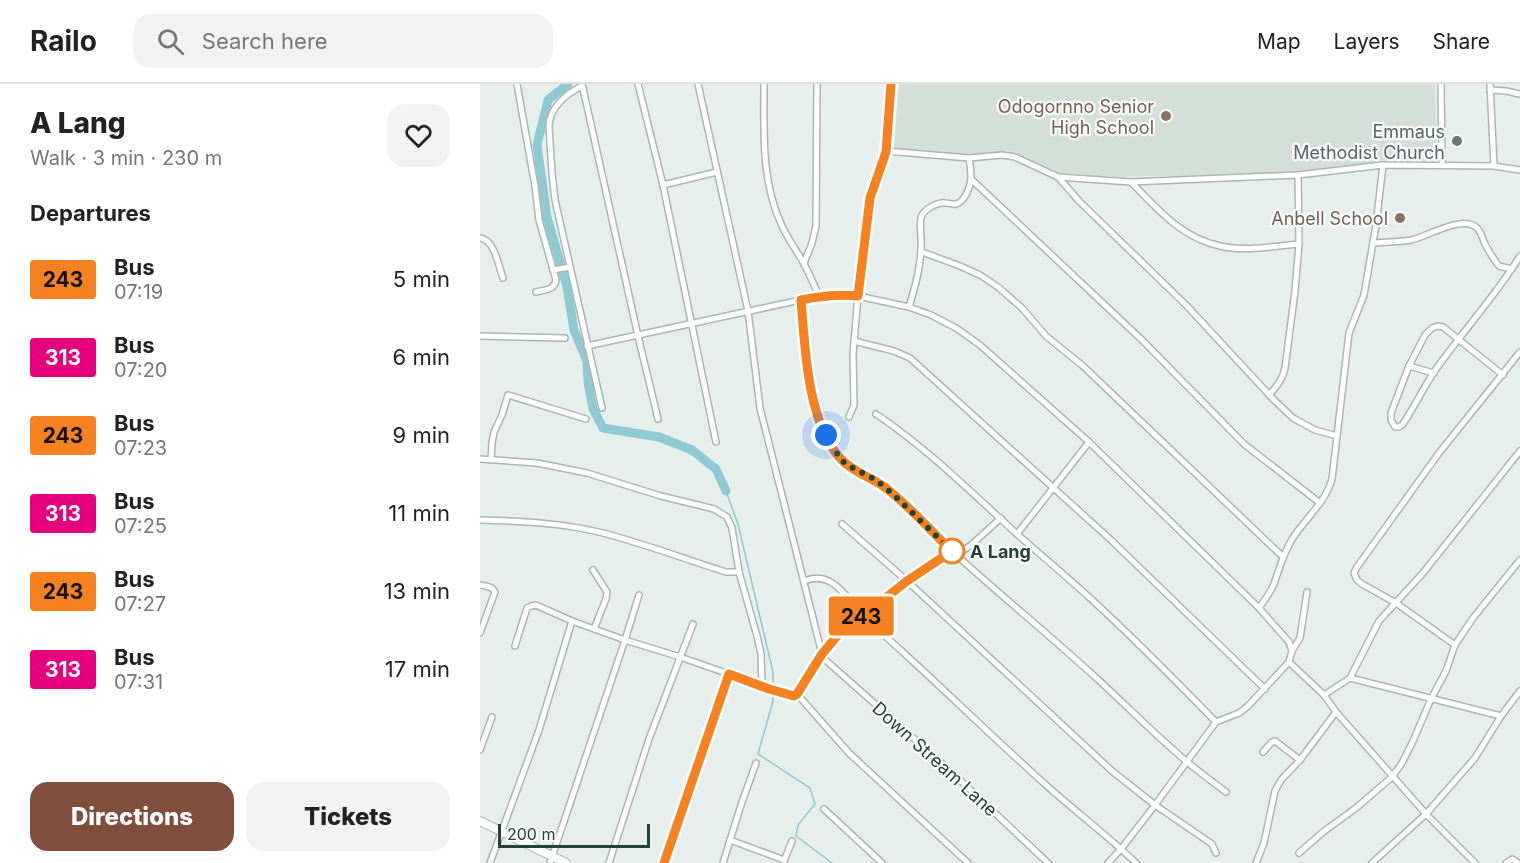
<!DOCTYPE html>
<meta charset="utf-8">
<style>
body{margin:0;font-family:Inter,sans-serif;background:#f2f2f2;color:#222;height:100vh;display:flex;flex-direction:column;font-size:22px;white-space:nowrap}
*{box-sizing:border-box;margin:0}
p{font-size:20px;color:#767676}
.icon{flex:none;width:33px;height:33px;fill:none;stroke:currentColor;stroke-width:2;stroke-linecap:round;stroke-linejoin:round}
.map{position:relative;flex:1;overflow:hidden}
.panel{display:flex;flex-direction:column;background:#fff;width:480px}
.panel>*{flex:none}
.badge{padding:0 12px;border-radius:4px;font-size:21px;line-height:39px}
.scale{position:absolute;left:18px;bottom:15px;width:152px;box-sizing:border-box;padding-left:6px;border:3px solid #24423a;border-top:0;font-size:16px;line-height:21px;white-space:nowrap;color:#24423a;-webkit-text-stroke:4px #f7fbf9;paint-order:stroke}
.you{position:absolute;width:30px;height:30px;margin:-15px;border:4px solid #fff;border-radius:50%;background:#1a73e8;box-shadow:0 0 0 9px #1a73e833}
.map>.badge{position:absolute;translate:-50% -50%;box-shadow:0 0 0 3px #fff}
h2{padding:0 30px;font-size:22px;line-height:54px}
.round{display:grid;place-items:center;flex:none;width:63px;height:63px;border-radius:18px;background:#f2f2f2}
.head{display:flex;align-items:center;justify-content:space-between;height:102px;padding:0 30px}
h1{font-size:28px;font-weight:800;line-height:45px}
.primary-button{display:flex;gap:12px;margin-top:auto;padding:12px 30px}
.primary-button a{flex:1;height:69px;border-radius:18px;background:#804e3d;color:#fff;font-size:24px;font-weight:800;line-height:69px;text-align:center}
.primary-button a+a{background:#f2f2f2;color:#222}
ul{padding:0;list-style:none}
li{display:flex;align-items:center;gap:18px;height:78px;padding:0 30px}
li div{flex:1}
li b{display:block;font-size:22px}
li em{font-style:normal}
li .badge{min-width:66px;font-weight:700;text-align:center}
header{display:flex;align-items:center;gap:36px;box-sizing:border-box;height:84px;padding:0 30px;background:#fff;border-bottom:2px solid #e0e0e0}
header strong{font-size:28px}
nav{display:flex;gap:33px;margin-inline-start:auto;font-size:21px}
.search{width:420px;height:54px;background:#f2f2f2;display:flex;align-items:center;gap:15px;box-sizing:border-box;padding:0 21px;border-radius:18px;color:#767676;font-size:22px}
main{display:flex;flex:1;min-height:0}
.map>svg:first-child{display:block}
</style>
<header>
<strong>Railo</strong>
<div class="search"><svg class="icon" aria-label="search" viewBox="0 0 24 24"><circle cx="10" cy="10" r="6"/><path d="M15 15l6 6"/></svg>Search here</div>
<nav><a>Map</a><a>Layers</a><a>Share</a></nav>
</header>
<main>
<section class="panel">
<div class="head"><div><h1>A Lang</h1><p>Walk · 3 min · 230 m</p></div><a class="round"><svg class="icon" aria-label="heart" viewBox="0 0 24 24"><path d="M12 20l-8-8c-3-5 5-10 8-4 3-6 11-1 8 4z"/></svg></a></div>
<h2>Departures</h2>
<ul>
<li><span class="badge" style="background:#f58220;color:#111">243</span><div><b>Bus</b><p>07:19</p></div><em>5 min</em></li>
<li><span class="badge" style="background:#e6007e;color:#fff">313</span><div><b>Bus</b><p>07:20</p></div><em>6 min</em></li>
<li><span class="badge" style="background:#f58220;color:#111">243</span><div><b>Bus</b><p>07:23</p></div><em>9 min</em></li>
<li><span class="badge" style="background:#e6007e;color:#fff">313</span><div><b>Bus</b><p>07:25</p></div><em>11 min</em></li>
<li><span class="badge" style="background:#f58220;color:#111">243</span><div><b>Bus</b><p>07:27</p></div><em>13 min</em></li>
<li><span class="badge" style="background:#e6007e;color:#fff">313</span><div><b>Bus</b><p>07:31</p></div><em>17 min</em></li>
</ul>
<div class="primary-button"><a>Directions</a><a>Tickets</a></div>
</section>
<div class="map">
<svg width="1040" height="779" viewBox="0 0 1040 779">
<rect width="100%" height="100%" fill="#e6efeb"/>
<path fill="#d4dfda" d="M419 0H955L957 77 910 76 827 87 754 91 632 93 580 89 529 67 486 71 414 64Z"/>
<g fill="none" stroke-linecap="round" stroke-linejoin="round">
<path stroke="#8ec9d4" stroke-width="1.5" d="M246 407 258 440 293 588V617L278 670 330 704 335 720 318 741 316 752 352 779"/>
<path stroke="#8ec9d4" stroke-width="9" d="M88 0 68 16 57 61 67 133 87 203 94 246 107 277 108 298 113 325 123 344 179 353 212 366 236 385 246 407"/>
<g stroke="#a8b8b2" stroke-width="8">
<g id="street">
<path d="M37 0 55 102 59 136 76 196C75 206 64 206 56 208"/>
<path d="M102 0 158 252 178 335"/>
<path d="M158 0 183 101 236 358"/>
<path d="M218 0 268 227 280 324 342 570"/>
<path d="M284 0C284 48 281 98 302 142 308 155 316 166 323 178 329 189 334 201 339 212"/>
<path d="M961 0 962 81"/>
<path d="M1010 0 1014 82"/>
<path d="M102 2C86 10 69 24 69 43L72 89 75 116 122 324"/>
<path d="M1010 6 1026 7 1040 10"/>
<path d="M406 67 489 74 522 71 535 73 578 93 651 98 818 91 903 81 1014 82 1040 86"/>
<path d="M578 93 599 117 707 222 795 317 813 334 835 346 857 352"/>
<path d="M491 95 663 257 764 360 840 419"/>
<path d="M651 98C677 125 702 154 740 162 765 168 794 162 819 160L818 91"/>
<path d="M183 101 237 88"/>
<path d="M0 154C15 156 18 181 23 194"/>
<path d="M893 159C906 158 919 158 931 156 947 153 984 129 998 145 1002 150 1003 157 1006 162 1010 169 1014 176 1019 182L1032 185"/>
<path d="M442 168 480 182 500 191 518 203 542 224 566 252 603 282 802 472"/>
<path d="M324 179 332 159 336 142 337 0"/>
<path d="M73 186 90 183"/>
<path d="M321 216C325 265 326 318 351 362 365 386 394 393 415 411 435 430 453 450 473 468 519 510 567 549 613 591 644 619 674 650 706 677 719 688 733 698 746 708"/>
<path d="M429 223C436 200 442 178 441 154 441 147 439 137 442 131 446 124 458 118 466 119 470 119 472 121 476 120 485 118 491 101 491 93 491 87 490 80 489 74"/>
<path d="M0 252 85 254"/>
<path d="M374 257 414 267 430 274 631 456 785 605"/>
<path d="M107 262 339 212 359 210 378 212 429 223 451 231 476 244 500 261 609 358 779 524 809 558 812 567 809 578 768 622 759 629 736 638 675 721 641 765 628 779"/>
<path d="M929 282 954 289"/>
<path d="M1023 291 963 243 958 242 952 244 945 251 929 282 911 329V336L915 343H919L923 340C934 323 943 305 954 288 982 248 1015 213 1040 172"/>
<path d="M789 311C797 302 803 295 805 284L815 207 819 160"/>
<path d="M396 330C448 365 492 409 538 451 562 472 586 492 610 514 654 554 695 596 736 638"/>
<path d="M369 333 374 321 373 270 378 212 387 136 390 114 406 67 411 0"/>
<path d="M0 375 57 379 107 389 181 412 234 425 247 433 252 444 259 488H246C205 475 165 460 123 449 83 439 41 437 0 436"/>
<path d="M11 376 12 359 14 348 22 331 28 311 106 335"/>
<path d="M362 440 427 497 632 687 675 721 732 760 736 769"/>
<path d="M537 450 609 358"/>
<path d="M113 486 127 508 126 515 114 545"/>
<path d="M259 488 277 552 281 570 282 602"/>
<path d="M324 497C354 485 367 516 385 533 398 546 412 558 426 571 473 614 519 659 566 701 596 728 628 752 656 779"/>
<path d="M0 501C6 502 12 502 15 508L0 549"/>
<path d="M779 524C784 517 790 509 794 500 799 485 803 471 811 457 824 435 845 420 852 395L869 249 884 211 896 141 903 81"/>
<path d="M975 561 916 519 882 500 877 496 874 489 877 483 959 369 1040 268"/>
<path d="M35 562 47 524 51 522 56 521 92 537 145 556 200 573 272 598 289 605 314 612 317 610 369 669 488 779"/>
<path d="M812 567 820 554 827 508"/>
<path d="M341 572 466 683 568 779"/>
<path d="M809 578 844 611 856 628 946 730 995 779"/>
<path d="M870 594 1021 632"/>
<path d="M317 610 342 570 358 552 370 541 427 497 472 467H482L490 462 521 434"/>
<path d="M844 611 870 594 899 537 943 489 1040 367"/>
<path d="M0 666 12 633"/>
<path d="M783 668 792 658 795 657 820 676"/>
<path d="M344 725 402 779"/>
<path d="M250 756 304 776"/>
<path d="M819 769 843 748 876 724 912 693 922 679 933 657 951 615 966 587 975 561 993 534 1040 476"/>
<path d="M304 777 312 757"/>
<path d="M10 779 59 646 92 537"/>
<path d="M70 779 145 556 159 511"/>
<path d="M129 779 169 655 213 540"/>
<path d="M184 779 249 590"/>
<path d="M243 779 261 721 276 679"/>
<path d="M776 779 784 759 795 707 801 696 820 676 856 628"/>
<path d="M892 779 946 730 995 674 1021 632 1040 607"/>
<path d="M1026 779 1032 775 1038 779"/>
</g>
</g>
<g stroke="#a4bbb3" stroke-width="10">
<path id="secondary" d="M0 737 86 779"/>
</g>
<use href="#street" stroke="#fff" stroke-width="5"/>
<use href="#secondary" stroke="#fff" stroke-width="8"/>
</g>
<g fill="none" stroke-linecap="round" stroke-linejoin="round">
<g stroke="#fff" stroke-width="14">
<path id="line" d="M184 779 249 590 289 605 314 612 317 610 342 570 357 552 427 497 472 467C450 446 429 422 406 404 391 393 372 388 360 374 327 337 325 263 321 216 341 212 358 210 378 212L390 114 406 68 411 0"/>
</g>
<use href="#line" stroke="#f58220" stroke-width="9"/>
<path stroke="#24423a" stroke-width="6" stroke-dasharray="0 10.8" d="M346 351 361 376 369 382 396 396 413 410 472 467"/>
</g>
<g fill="#8d6e63" stroke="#f7fbf9" stroke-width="2">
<circle cx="686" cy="32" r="6"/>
<circle cx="920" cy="134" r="6"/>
</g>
<circle fill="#6b7280" stroke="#f7fbf9" stroke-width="2" cx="977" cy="57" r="6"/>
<circle fill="#fff" stroke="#f58220" stroke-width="3" cx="472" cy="467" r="12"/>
<g text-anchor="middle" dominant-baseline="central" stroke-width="4.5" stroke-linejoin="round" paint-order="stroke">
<g font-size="18" fill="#785e54" stroke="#f7fbf9" text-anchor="end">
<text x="674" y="22">Odogornno Senior<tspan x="674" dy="21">High School</tspan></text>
<text x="908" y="134">Anbell School</text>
</g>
<g font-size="18" fill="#5b616d" stroke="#f7fbf9" text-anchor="end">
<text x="965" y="47">Emmaus<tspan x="965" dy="21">Methodist Church</tspan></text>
</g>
<g font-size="18" font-weight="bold" fill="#24423a" stroke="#f7fbf9" text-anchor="start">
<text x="490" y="467">A Lang</text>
</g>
<g font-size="18" fill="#24423a" stroke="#f7fbf9">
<text transform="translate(455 675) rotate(42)">Down Stream Lane</text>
</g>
</g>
</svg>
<div class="scale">200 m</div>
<div class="you" style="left:346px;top:351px"></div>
<b class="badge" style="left:381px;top:532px;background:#f58220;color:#111">243</b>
</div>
</main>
